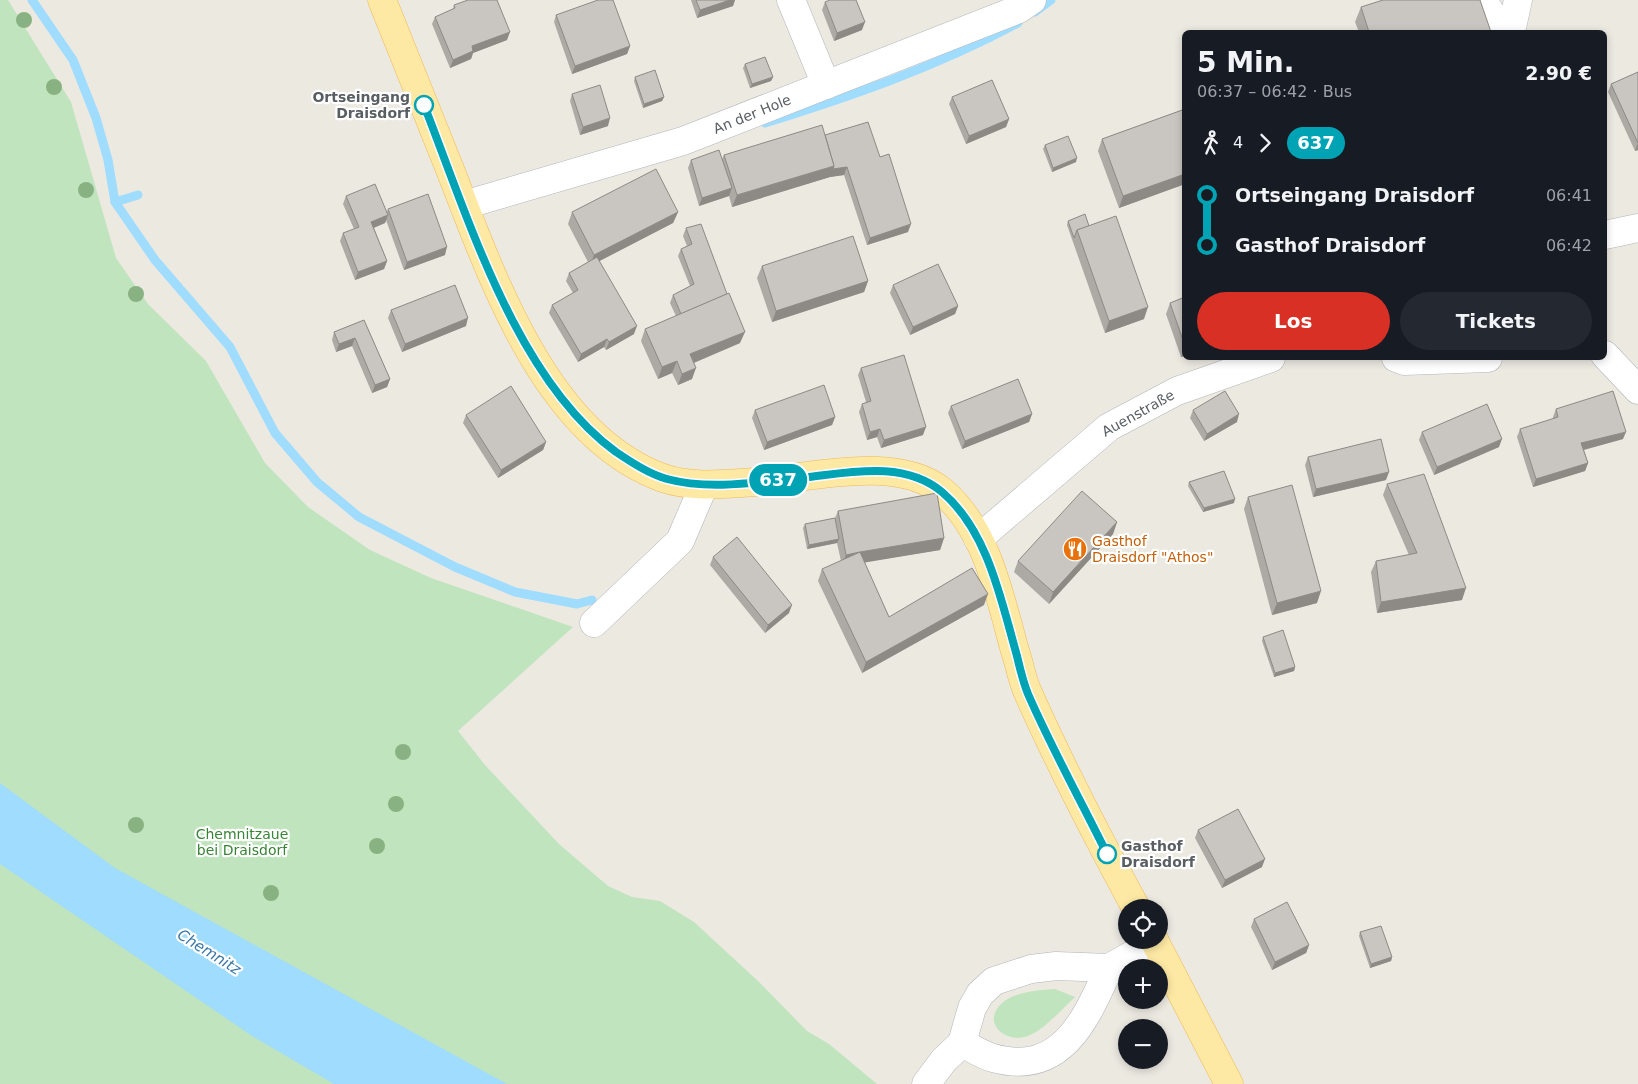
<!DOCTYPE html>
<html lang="de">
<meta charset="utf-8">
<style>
body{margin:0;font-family:"DejaVu Sans",sans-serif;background:#242831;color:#f1f3f6;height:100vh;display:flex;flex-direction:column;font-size:19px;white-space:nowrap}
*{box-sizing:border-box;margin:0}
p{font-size:16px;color:#9ea1a6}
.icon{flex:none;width:28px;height:28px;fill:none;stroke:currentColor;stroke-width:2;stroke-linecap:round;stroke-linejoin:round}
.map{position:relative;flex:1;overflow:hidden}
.sheet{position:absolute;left:1182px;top:30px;width:425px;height:330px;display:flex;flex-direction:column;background:#171b24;border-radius:8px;box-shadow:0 2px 8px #0003}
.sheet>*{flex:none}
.badge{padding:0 10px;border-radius:16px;font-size:18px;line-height:32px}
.fabs{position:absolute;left:1118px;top:899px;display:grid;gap:10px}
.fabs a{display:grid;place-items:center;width:50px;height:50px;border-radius:50%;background:#171b24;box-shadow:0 2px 8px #0003;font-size:25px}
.map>.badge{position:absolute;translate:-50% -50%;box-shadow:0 0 0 2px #fff}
.legs{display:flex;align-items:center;gap:8px;height:55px;padding:0 15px;font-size:16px}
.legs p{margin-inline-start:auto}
.summary{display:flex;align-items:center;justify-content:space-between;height:85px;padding:0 15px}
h1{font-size:28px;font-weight:600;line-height:38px}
.primary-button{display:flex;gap:10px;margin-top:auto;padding:10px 15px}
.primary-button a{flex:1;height:58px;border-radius:30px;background:#d93025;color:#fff;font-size:20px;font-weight:600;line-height:58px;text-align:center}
.primary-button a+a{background:#242831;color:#f1f3f6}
ul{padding:0 15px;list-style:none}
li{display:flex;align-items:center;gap:18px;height:50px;font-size:19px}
li i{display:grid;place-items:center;width:8px;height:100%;margin:0 6px;background:currentColor}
li i::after{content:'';width:12px;height:12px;margin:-6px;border:4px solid;border-radius:50%;background:#171b24}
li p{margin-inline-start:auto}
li:first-child i{background:linear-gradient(#0000 50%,currentColor 0)}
li:last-child i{background:linear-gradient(currentColor 50%,#0000 0)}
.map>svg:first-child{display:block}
</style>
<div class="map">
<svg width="1638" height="1084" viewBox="0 0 1638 1084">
<rect width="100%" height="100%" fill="#ece9e1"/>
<g fill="#c0e4bd">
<path d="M0 0H8L71 102 116 258 148 304 206 361 265 463 308 507 370 550 431 578 573 627 458 731 485 765 559 844 608 886 632 897 660 901 694 922 758 981 807 1031 829 1044 877 1084H0Z"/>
<path d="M1055 989 1075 997C1061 1010 1045 1029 1028 1036 1007 1044 981 1024 1001 1004 1013 992 1039 990 1055 989Z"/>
</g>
<path fill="#9fdcfe" d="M0 783 115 868 507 1084H334L252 1036 0 864Z"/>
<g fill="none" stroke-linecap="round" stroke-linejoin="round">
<g stroke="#9fdcfe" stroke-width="9">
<path d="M32 0 73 60 96 118 108 160 115 202 155 260 230 347 275 433 317 482 359 517 455 567 515 592 577 604 592 600"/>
<path d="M1035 12 1051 0"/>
<path d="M765 123C852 96 938 66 1018 23"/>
<path d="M115 202 138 195"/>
</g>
<g stroke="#b2b5b9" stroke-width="29">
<g id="minor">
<path d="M791 0 826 85"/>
<path d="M1483 0 1502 32"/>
<path d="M1511 32 1518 0"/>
<path d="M464 205 683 141 1019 9 1032 0"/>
<path d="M1605 235 1638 228"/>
<path d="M1605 355 1638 390"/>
<path d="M1396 358 1404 361 1488 358"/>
<path d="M978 539 1109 427 1177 391 1271 358"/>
<path d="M594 623 680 541 704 485"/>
<path d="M962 1043C972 1048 982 1055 993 1058 1062 1077 1086 1019 1109 968"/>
<path d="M926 1084 944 1060 962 1043 972 1008 980 994 994 981 1031 969 1056 966 1109 968 1155 942"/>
</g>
</g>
<g stroke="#f0b956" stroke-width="29">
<g id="major">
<path d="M382 0C405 57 428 114 451 172 492 277 546 436 663 478 692 488 725 484 755 482 810 478 896 454 942 491 987 529 1000 597 1015 651 1020 665 1022 681 1029 695 1061 767 1098 838 1136 908"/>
<path d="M1154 940 1229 1084"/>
</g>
</g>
<use href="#minor" stroke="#fff" stroke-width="28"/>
<use href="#major" stroke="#fee9a4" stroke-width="28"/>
</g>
<g fill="#89b282">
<circle cx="24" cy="20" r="8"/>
<circle cx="54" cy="87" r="8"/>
<circle cx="86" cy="190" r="8"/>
<circle cx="136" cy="294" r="8"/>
<circle cx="403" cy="752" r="8"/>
<circle cx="396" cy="804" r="8"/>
<circle cx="136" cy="825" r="8"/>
<circle cx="377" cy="846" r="8"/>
<circle cx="271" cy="893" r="8"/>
</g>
<g fill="#ada9a5">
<path d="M691 0H735L733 6 697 18Z"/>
<path d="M825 2 862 30 834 41 822 10Z"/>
<path d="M454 5 507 40 473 53 471 59 450 68 432 24 435 17 453 9Z"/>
<path d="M1361 7 1491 32H1359L1355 22Z"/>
<path d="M556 15 630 46 627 54 572 74 554 22Z"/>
<path d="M745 64 773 77 771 81 750 88 743 68Z"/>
<path d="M1638 72V150L1635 151 1608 92 1611 84Z"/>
<path d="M635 77 664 97 662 101 643 108 634 81Z"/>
<path d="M572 94 608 126 580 135 570 101Z"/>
<path d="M952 97 1009 119 1006 127 966 144 949 104Z"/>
<path d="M1185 109V184L1119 208 1098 151 1102 139Z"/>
<path d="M825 135 908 232 867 245 844 175 830 177 732 207 729 196 699 206 688 168 691 160 722 159 724 155Z"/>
<path d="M1045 145 1076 162 1052 172 1043 149Z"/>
<path d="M346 196 387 212 388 209 445 255 404 270 386 220 385 223 374 228 387 261 384 269 355 280 340 241 343 233 354 229 343 204Z"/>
<path d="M572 212H678L673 223 599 261 634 334 606 350 604 347 578 362 549 313 552 305 573 293 566 281 569 273 588 262 568 224Z"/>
<path d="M1068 221 1089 226 1144 319 1105 333 1067 225Z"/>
<path d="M686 228 740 343 694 363 692 379 678 385 672 373 658 379 641 341 645 329 676 316 670 303 673 295 690 286 678 256 681 249 687 246 683 236Z"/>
<path d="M762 266 868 281 864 292 772 322 757 278Z"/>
<path d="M893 285 958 306 955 314 910 335 890 293Z"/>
<path d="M1185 297V356L1181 357 1166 314 1170 303Z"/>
<path d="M391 310 466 326 402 352 388 318Z"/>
<path d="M364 320 390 379 387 387 372 393 352 346 336 352 332 340 334 332Z"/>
<path d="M861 368 923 435 881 448 877 437 867 440 859 412 862 404 866 402 858 375Z"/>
<path d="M951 406 1032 414 1029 422 962 449 948 413Z"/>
<path d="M1556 409 1623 439 1584 450 1588 463 1585 471 1533 487 1517 437 1520 429 1553 419V417Z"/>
<path d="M755 410 835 417 832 425 764 450 752 418Z"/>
<path d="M1193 410 1237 422 1204 441 1190 418Z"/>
<path d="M466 415 546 442 543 450 498 478 463 423Z"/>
<path d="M1422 432 1499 447 1434 475 1419 440Z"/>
<path d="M1308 457 1386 480 1313 497 1305 465Z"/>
<path d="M1189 482 1234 503 1203 512 1188 486Z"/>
<path d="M1387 484 1462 600 1377 613 1371 572 1376 561 1409 555 1383 495Z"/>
<path d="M1248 497 1317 603 1272 615 1244 509Z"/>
<path d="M838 511 944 538 940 550 864 562 889 617 984 605 862 673 818 581 822 569 841 561 837 543 807 549 803 528 805 524 835 518Z"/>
<path d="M1117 522 1113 534 1049 604 1014 572 1018 561Z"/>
<path d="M713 557 789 613 765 633 710 565Z"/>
<path d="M1263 637 1295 667 1294 671 1274 677 1262 641Z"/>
<path d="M1198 830 1262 867 1222 888 1195 838Z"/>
<path d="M1254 919 1309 945 1306 953 1272 970 1251 927Z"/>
<path d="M1360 932 1392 957 1391 961 1370 968 1359 936Z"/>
</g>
<g fill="#8d8a86">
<path d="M730 0H735L733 6 697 18 700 10Z"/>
<path d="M865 22 862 30 834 41 837 33Z"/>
<path d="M510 32 507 40 473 53 471 59 450 68 453 60 472 46Z"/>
<path d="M630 46 627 54 572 74 575 66Z"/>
<path d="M773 77 771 81 750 88 752 84Z"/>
<path d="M664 97 662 101 643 108 644 104Z"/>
<path d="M610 118 608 126 580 135 583 127Z"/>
<path d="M1009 119 1006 127 966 144 969 136Z"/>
<path d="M1638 143V150L1635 151Z"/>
<path d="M1077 158 1076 162 1052 172 1053 168Z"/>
<path d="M834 166 847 167 844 175 830 177 732 207 737 195Z"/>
<path d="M1185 174V184L1119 208 1123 196Z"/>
<path d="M732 188 729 196 699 206 702 198Z"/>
<path d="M678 212 673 223 590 266 594 255Z"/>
<path d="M388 215 385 223 368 230 371 222Z"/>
<path d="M911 224 908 232 867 245 870 238Z"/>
<path d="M447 247 445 255 404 270 407 262Z"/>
<path d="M387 261 384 269 355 280 358 272Z"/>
<path d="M868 281 864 292 772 322 776 311Z"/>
<path d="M958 306 955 314 910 335 913 327Z"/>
<path d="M1148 307 1144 319 1105 333 1109 321Z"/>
<path d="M468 318 466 326 402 352 405 344Z"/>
<path d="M637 326 634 334 606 350 609 342Z"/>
<path d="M745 332 740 343 686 366 690 354Z"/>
<path d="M355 338 352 346 336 352 339 344Z"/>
<path d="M607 339 604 347 578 362 581 354Z"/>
<path d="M1185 346V356L1181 357Z"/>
<path d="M677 361 672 373 658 379 662 367Z"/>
<path d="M696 368 692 379 678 385 682 374Z"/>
<path d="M390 379 387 387 372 393 375 385Z"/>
<path d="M1032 414 1029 422 962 449 965 441Z"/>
<path d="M1239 414 1237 422 1204 441 1207 434Z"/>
<path d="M835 417 832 425 764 450 767 442Z"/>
<path d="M926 427 923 435 881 448 884 440Z"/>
<path d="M880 429 877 437 867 440 870 432Z"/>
<path d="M1626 432 1623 439 1579 451 1581 443Z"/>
<path d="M1502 439 1499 447 1434 475 1437 467Z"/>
<path d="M546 442 543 450 498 478 501 470Z"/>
<path d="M1588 463 1585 471 1533 487 1536 479Z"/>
<path d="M1389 472 1386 480 1313 497 1316 489Z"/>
<path d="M1235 499 1234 503 1203 512 1204 508Z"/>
<path d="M1117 522 1113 534 1049 604 1053 592Z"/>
<path d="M944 538 940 550 856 564 860 552Z"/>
<path d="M839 539 837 543 807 549 809 545Z"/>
<path d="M860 552 841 566 846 555Z"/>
<path d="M1466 588 1462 600 1377 613 1381 602Z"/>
<path d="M1321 591 1317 603 1272 615 1277 603Z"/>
<path d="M988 594 984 605 862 673 866 662Z"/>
<path d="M792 605 789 613 765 633 768 625Z"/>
<path d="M1295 667 1294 671 1274 677 1275 673Z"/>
<path d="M1265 859 1262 867 1222 888 1225 880Z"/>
<path d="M1309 945 1306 953 1272 970 1275 962Z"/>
<path d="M1392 957 1391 961 1370 968 1371 964Z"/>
</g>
<g fill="#c9c5c0" stroke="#8d8a86">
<path d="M468 0H497L510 32 472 46 473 51 453 60 435 17 455 8 454 5Z"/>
<path d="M598 0H613L630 46 575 66 556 15Z"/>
<path d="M696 0H730L700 10Z"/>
<path d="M830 0H856L865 22 837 33 825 2Z"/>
<path d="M1383 0H1480L1491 32H1369L1361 7Z"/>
<path d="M765 57 773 77 752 84 745 64Z"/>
<path d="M655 70 664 97 644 104 635 77Z"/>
<path d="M1638 72V143L1611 84Z"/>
<path d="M992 80 1009 119 969 136 952 97Z"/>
<path d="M600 85 610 118 583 127 572 94Z"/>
<path d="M1185 109V174L1123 196 1102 139Z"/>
<path d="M868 122 880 157 889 154 911 224 870 238 847 167 833 169 834 166 825 135Z"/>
<path d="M822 125 834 166 737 195 724 155Z"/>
<path d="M1068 136 1077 158 1053 168 1045 145Z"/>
<path d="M719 150 732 188 702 198 691 160Z"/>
<path d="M656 169 678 212 594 255 572 212Z"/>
<path d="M375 184 388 215 371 222 387 261 358 272 343 233 359 227 346 196Z"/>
<path d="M428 194 447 247 407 262 388 209Z"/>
<path d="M1085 214 1089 226 1077 230 1074 238 1068 221Z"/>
<path d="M1116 216 1148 307 1109 321 1077 230Z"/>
<path d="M701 224 727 294 681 314 673 295 694 284 681 249 692 244 686 228Z"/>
<path d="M853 236 868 281 776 311 762 266Z"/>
<path d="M597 257 637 326 609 342 607 339 581 354 552 305 578 290 569 273Z"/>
<path d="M938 264 958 306 913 327 893 285Z"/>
<path d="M455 285 468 318 405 344 391 310Z"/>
<path d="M729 293 745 332 690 354 696 368 682 374 677 361 662 367 645 329Z"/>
<path d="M1185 297V346L1170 303Z"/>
<path d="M364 320 390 379 375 385 355 338 339 344 334 332Z"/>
<path d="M904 355 926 427 884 440 880 429 870 432 862 404 871 401 861 368Z"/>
<path d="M1018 379 1032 414 965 441 951 406Z"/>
<path d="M824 385 835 417 767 442 755 410Z"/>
<path d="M511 386 546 442 501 470 466 415Z"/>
<path d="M1225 391 1239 414 1207 434 1193 410Z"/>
<path d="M1613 391 1626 432 1581 443 1588 463 1536 479 1520 429 1558 417 1556 409Z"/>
<path d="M1487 404 1502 439 1437 467 1422 432Z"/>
<path d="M1381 439 1389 472 1316 489 1308 457Z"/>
<path d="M1224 471 1235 499 1204 508 1189 482Z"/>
<path d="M1424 474 1466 588 1381 602 1376 561 1417 553 1387 484Z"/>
<path d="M1292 485 1321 591 1277 603 1248 497Z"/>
<path d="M1082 491 1117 522 1053 592 1018 561Z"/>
<path d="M937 493 944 538 860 552 889 617 972 568 988 594 866 662 822 569 860 552 846 555 838 511Z"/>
<path d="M835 518 839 539 809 545 805 524Z"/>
<path d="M737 537 792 605 768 625 713 557Z"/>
<path d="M1283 630 1295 667 1275 673 1263 637Z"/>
<path d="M1238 809 1265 859 1225 880 1198 830Z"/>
<path d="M1287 902 1309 945 1275 962 1254 919Z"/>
<path d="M1381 926 1392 957 1371 964 1360 932Z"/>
</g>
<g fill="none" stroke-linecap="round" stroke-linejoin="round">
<g stroke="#fff" stroke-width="11">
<path id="line-1" d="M424 105C468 217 516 379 616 452 631 462 649 474 667 479 712 491 763 481 809 477 852 472 905 461 942 492 988 531 1001 600 1017 656 1020 669 1023 682 1028 694 1052 749 1081 801 1107 854"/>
</g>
<use href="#line-1" stroke="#00a3b4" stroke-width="8"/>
</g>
<defs>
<g id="restaurant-disc" transform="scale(1.25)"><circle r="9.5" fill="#e8710a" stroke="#fff"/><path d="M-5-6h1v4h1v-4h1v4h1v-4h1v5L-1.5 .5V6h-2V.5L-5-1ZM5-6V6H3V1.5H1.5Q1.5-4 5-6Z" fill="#fff"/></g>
</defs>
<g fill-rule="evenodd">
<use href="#restaurant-disc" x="1075" y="549"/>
</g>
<g fill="#fff" stroke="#00a3b4" stroke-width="2.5">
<circle cx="424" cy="105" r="9"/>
<circle cx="1107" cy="854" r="9"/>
</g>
<g text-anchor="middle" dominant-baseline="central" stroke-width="4.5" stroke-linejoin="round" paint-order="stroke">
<g font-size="14" font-weight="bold" fill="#595e62" stroke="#fff" text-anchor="end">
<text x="410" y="97">Ortseingang<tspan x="410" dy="16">Draisdorf</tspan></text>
<text x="1121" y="846" text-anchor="start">Gasthof<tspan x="1121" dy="16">Draisdorf</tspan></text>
</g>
<g font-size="14" fill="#595e62" stroke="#fff">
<text transform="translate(752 114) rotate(-22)">An der Hole</text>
<text transform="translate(1138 413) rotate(-29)">Auenstraße</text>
</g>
<g font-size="14" fill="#c56008" stroke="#fff" text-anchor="start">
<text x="1092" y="541">Gasthof<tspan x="1092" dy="16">Draisdorf "Athos"</tspan></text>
</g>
<g font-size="14" fill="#388535" stroke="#fff">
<text x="242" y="834">Chemnitzaue<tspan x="242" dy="16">bei Draisdorf</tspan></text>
</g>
<g font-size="15" font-style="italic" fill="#3b78a7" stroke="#fff">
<text transform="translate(209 952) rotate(32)">Chemnitz</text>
</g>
</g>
</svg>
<div class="fabs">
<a><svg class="icon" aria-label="locate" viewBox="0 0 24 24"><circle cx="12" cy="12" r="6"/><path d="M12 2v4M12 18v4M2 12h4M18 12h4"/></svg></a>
<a>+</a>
<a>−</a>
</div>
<b class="badge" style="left:778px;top:480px;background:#00a3b4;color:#fff">637</b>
<section class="sheet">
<div class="summary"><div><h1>5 Min.</h1><p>06:37 – 06:42 · Bus</p></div><b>2.90 €</b></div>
<div class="legs"><svg class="icon" aria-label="walk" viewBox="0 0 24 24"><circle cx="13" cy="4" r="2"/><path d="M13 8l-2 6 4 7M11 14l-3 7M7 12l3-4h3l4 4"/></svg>4<svg class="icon" aria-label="forward" viewBox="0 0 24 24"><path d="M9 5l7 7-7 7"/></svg><b class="badge" style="background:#00a3b4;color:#fff">637</b></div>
<ul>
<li><i style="color:#00a3b4"></i><b>Ortseingang Draisdorf</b><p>06:41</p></li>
<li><i style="color:#00a3b4"></i><b>Gasthof Draisdorf</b><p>06:42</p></li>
</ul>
<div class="primary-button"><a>Los</a><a>Tickets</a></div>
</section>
</div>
